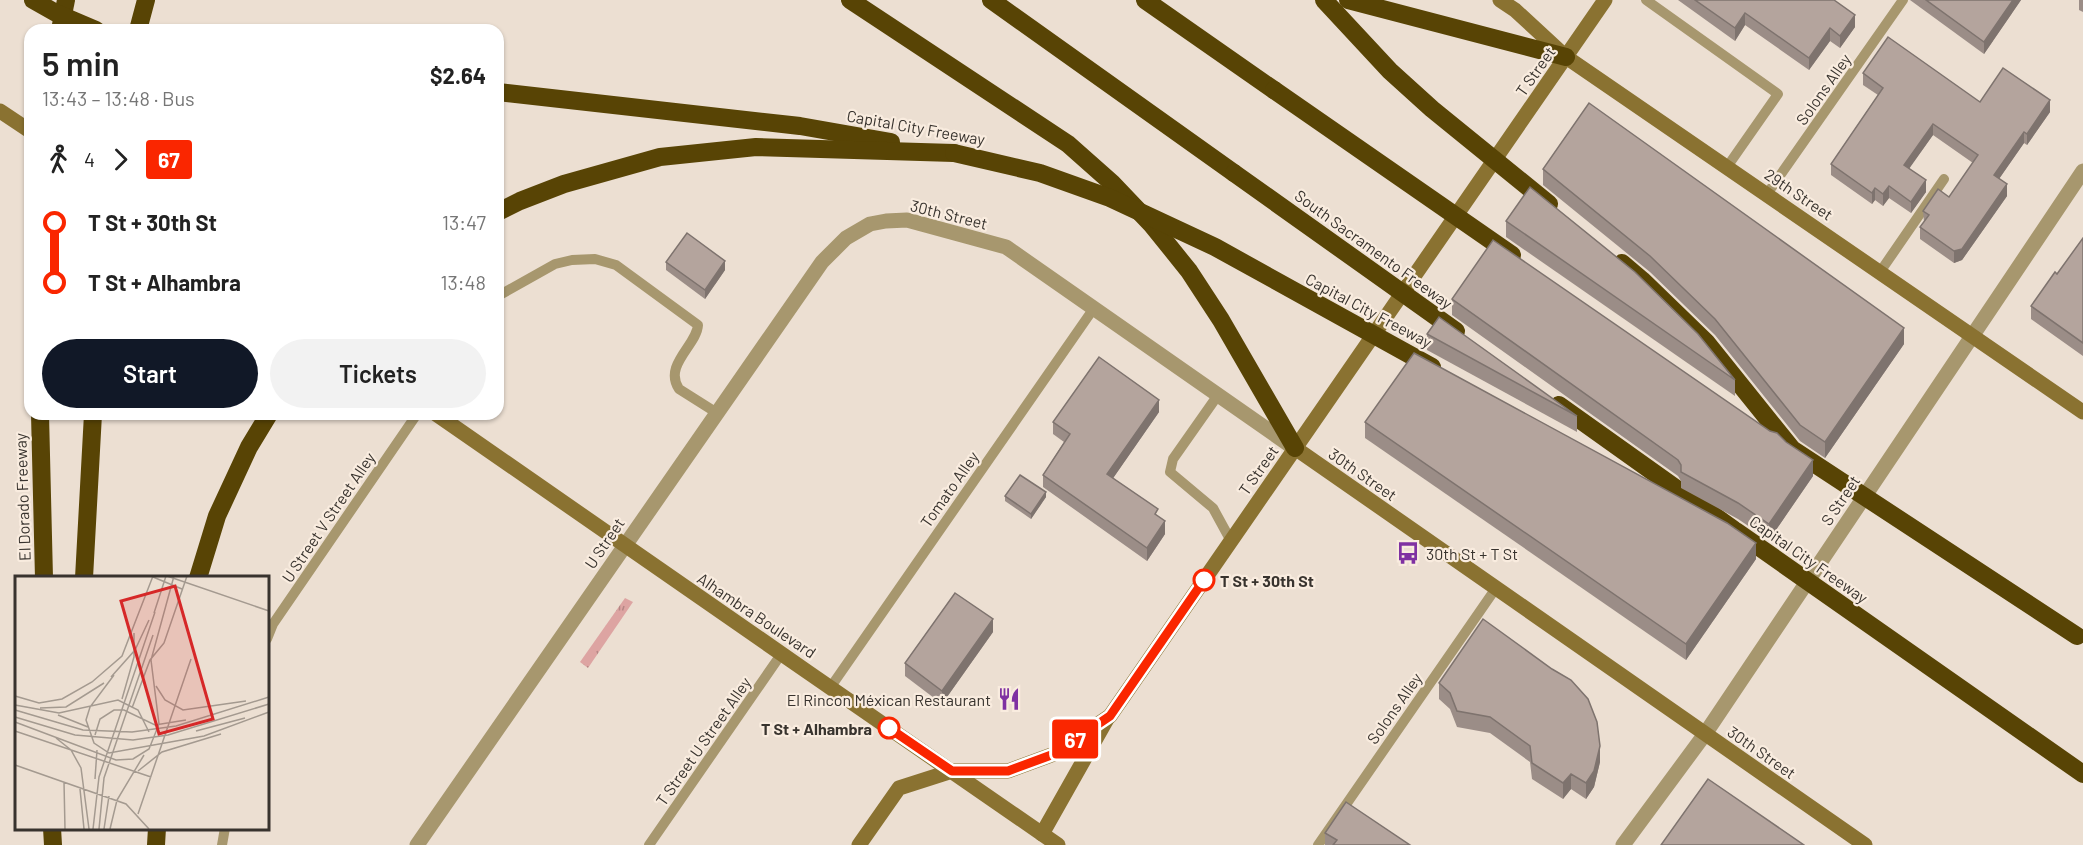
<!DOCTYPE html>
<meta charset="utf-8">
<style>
body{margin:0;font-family:Barlow,sans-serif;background:#f2f2f2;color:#222;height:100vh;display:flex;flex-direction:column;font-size:22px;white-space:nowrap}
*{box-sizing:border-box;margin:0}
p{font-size:20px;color:#767676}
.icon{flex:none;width:33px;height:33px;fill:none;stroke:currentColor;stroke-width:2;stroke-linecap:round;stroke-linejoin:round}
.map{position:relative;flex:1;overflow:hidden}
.sheet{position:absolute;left:24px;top:24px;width:480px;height:396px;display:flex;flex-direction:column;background:#fff;border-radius:18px;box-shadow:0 2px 4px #0004}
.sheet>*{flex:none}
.badge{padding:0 12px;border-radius:4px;font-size:21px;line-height:39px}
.map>.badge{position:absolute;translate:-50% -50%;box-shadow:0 0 0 3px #fff}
.legs{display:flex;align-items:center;gap:9px;height:66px;padding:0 18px;font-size:20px}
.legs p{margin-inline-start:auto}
.headline{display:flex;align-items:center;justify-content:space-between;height:102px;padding:0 18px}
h1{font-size:33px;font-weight:600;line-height:45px}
.primary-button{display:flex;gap:12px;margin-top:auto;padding:12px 18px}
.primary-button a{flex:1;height:69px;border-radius:36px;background:#111827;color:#fff;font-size:24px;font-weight:600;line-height:69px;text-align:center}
.primary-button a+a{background:#f2f2f2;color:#222}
ul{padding:0 18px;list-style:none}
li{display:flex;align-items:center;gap:21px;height:60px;font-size:22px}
li i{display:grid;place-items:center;width:9px;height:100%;margin:0 8px;background:currentColor}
li i::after{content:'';width:15px;height:15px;margin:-8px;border:4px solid;border-radius:50%;background:#fff}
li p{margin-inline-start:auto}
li:first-child i{background:linear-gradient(#0000 50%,currentColor 0)}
li:last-child i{background:linear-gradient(currentColor 50%,#0000 0)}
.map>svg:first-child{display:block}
</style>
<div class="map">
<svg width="2083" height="845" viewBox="0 0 2083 845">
<defs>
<pattern id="grass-tufts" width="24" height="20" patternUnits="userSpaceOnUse" patternTransform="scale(1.5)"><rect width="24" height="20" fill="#dda4a2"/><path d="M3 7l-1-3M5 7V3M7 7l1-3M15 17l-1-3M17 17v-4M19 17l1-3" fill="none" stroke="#b48684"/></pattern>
</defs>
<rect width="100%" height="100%" fill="#ecdfd2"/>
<path fill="url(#grass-tufts)" d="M625 598 633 602 588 668 580 662Z"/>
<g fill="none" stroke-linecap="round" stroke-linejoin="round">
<g stroke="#a7976e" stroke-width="10">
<path d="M1646 0 1778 94 1727 167"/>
<path d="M1767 194 1903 0"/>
<path d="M1880 272 1944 179"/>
<path d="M498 296 555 264 572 260 595 259 616 265 698 325C697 345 663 365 679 389L717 413"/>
<path d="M1218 395 1173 459 1170 472 1213 508 1231 541"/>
<path d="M267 639 273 624 417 414"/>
<path d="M830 688 1094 308"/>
<path d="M222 845 225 828"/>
<path d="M649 845 782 653"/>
<path d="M1318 845 1496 588"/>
</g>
<g stroke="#a7976e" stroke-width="15">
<path d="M417 845 822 262 846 238 870 224 886 221 907 220 1006 247 1294 448"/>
<path d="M1623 845 1705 734 2083 171"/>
</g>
<g stroke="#8a7231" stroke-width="15">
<path d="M1500 0 1515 10 1566 57 2083 412"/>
<path d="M0 111 30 131"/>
<path d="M436 414C642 559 851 701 1058 845"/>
<path d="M1295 448 1865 845"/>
<path d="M1042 834 1107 719"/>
<path d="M859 845 899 788 952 771H1008L1054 754 1110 716 1605 0"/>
</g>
<g stroke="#584405" stroke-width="18">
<path d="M850 0 1068 144 1112 183 1152 225 1189 271 1221 320 1295 448"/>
<path d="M991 0 1234 173"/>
<path d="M1145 0 1274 90"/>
<path d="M1348 0 1566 57"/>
<path d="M60 30 66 0"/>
<path d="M138 30 146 0"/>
<path d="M498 92 800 126 891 142"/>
<path d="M498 212 520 201 564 184 660 157 756 147 954 153"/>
<path d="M40 414 44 578"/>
<path d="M84 578 93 414"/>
<path d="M198 578 217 516 249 447 269 414"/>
<path d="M52 828 53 845"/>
<path d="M156 845 157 828"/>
</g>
<g stroke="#584405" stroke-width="18">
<path d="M33 0 56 13 96 30"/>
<path d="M1324 0 1390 71 1432 109 1549 204"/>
<path d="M1274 90 1512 255"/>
<path d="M954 153 1040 173 1110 198 1215 247 1432 367"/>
<path d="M1234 173 1456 331"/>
<path d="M1622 263 1642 280 1706 342 1792 449 2077 636"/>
<path d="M1559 405 1733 529"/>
<path d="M1736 531 2083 774"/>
</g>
</g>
<g fill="#9b8d87">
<path d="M1678 0H1834L1855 27 1840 48 1830 41 1809 70 1745 25 1735 41Z"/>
<path d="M1910 0H2021L1984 54Z"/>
<path d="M2079 0H2083V12L2079 10Z"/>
<path d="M1863 73 1980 102 2050 112 2027 145 2024 143 1999 179 2007 196 1962 260 1954 263 1920 239V227L1924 222 1923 211 1949 197 1973 163 1933 135 1909 168 1926 192 1911 213 1889 198 1883 206 1875 200 1872 204 1831 175V164L1878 95 1863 85Z"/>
<path d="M1543 169 1904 344 1825 458 1800 441 1715 335 1650 272 1543 185Z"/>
<path d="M1506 221 1735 380V396L1506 237Z"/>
<path d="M2083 238V356L2031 319V306L2057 274Z"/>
<path d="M666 262 725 270 705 299 666 270Z"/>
<path d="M1452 299 1770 431 1813 476 1769 540 1738 519 1681 488V481L1678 476 1452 315Z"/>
<path d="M1427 334 1577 416V432L1427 350Z"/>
<path d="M1159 412 1113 478 1158 516 1165 534 1147 561 1043 487V475L1064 442 1053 434V422Z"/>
<path d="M1365 422 1756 559 1686 660 1365 438Z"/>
<path d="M1005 496 1046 497 1031 519 1005 501Z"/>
<path d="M993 632 942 704 905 676V663Z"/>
<path d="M1439 683 1600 762 1594 787 1586 799 1571 789 1563 799 1532 779 1530 762 1490 733 1457 727 1450 709 1439 699Z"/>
<path d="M1325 833 1410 845H1325Z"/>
</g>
<g fill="#7e736e">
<path d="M2013 0H2021L1984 54V42Z"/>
<path d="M1745 13V25L1735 41V28Z"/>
<path d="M1855 15V27L1840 48V36Z"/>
<path d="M1830 28V41L1809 70V58Z"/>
<path d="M2050 100V112L2027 145V134Z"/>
<path d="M1933 124V135L1904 176V165Z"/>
<path d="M2024 132V143L1994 186V175Z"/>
<path d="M1926 180V192L1911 213V202Z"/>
<path d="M2007 184V196L1962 260 1954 263V251Z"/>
<path d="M1889 186V198L1883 206V194Z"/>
<path d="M1875 188V200L1872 204V193Z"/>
<path d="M725 261V270L705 299V290Z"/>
<path d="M1904 328V344L1825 458V442Z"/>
<path d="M1159 400V412L1107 487V474Z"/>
<path d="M1813 460V476L1769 540V524Z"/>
<path d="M1046 492V497L1031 519V514Z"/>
<path d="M1165 521V534L1147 561V548Z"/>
<path d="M1756 543V559L1686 660V644Z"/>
<path d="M993 619V632L942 704V691Z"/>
<path d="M1600 746V762L1594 787 1586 799V783Z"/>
<path d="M1571 774V789L1563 799V783Z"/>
</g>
<g fill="#b4a49d" stroke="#7e736e" stroke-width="1.5">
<path d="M1695 0H1834L1855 15 1840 36 1830 28 1809 58 1745 13 1735 28Z"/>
<path d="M1926 0H2013L1984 42Z"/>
<path d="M1888 37 1980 102 2003 68 2050 100 2027 134 2024 132 1994 175 2007 184 1962 249 1954 251 1920 227 1929 215 1923 211 1938 189 1949 197 1978 155 1933 124 1904 165 1926 180 1911 202 1889 186 1883 194 1875 188 1872 193 1831 164 1883 88 1863 73Z"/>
<path d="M1589 103 1904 328 1825 442 1800 425 1715 319 1650 256 1543 169Z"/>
<path d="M1530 187 1635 272 1698 334 1735 380 1506 221Z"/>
<path d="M687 233 725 261 705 290 666 262Z"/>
<path d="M2083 238V343L2031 306 2055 272 2057 274Z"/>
<path d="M1493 240 1770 431 1777 433 1786 442 1813 460 1769 524 1738 503 1681 472V465L1678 460 1452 299Z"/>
<path d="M1439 317 1577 416 1427 334Z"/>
<path d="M1414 353 1727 523 1756 543 1686 644 1365 422Z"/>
<path d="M1099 357 1159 400 1107 474 1158 509 1155 514 1165 521 1147 548 1043 475 1070 434 1053 422Z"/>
<path d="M1020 475 1046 492 1031 514 1005 496Z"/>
<path d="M955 593 993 619 942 691 905 663Z"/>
<path d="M1483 619 1552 669 1571 680 1588 699 1597 722 1600 746 1594 771 1586 783 1571 774 1563 783 1532 763 1530 746 1490 717 1457 711 1450 693 1439 683Z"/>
<path d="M1708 779 1804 845H1661Z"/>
<path d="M1346 802 1410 845H1333L1337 840 1325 833Z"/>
</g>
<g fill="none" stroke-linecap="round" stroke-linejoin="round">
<g stroke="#fff" stroke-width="14">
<path id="line-1" d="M889 728 952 771H1008L1054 754 1110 716 1204 580"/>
</g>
<use href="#line-1" stroke="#fa2600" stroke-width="9"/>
</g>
<defs>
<g id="bus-bare" transform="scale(1.8)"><path d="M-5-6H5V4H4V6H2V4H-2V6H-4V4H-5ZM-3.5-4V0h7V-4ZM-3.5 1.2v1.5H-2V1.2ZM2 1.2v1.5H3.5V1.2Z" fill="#7f31a2" stroke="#f9ecdf" stroke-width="2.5" paint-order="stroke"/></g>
<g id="restaurant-bare" transform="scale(1.8)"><path d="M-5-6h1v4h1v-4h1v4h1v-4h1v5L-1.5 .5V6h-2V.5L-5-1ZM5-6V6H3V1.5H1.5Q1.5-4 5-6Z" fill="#7f31a2" stroke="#f9ecdf" stroke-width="2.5" paint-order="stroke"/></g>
</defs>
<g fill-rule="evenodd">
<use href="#bus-bare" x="1408" y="553"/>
<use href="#restaurant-bare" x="1009" y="699"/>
</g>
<g fill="#fff" stroke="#fa2600" stroke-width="3">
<circle cx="1204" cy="580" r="10"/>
<circle cx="889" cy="728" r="10"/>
</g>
<g text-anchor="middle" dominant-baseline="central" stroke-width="4.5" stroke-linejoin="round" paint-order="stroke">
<g font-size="16" fill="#38332e" stroke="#f9ecdf">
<text transform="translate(1535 71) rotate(-55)">T Street</text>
<text transform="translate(1823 89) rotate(-55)">Solons Alley</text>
<text transform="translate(916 127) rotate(10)">Capital City Freeway</text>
<text transform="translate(1799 194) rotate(34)">29th Street</text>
<text transform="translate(949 214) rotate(14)">30th Street</text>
<text transform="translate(1374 249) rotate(36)">South Sacramento Freeway</text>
<text transform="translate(1369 310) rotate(28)">Capital City Freeway</text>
<text transform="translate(1258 470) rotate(-55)">T Street</text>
<text transform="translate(1363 474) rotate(35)">30th Street</text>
<text transform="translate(949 489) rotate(-55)">Tomato Alley</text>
<text transform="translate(22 497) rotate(-92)">El Dorado Freeway</text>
<text transform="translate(1840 500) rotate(-56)">S Street</text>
<text transform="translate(328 517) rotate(-56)">U Street V Street Alley</text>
<text transform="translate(604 543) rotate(-56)">U Street</text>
<text transform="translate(1809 559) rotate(35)">Capital City Freeway</text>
<text transform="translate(757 615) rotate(34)">Alhambra Boulevard</text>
<text transform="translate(1394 708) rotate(-55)">Solons Alley</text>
<text transform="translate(703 741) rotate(-55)">T Street U Street Alley</text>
<text transform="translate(1762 752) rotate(35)">30th Street</text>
</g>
<g font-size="16" fill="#38332e" stroke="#f9ecdf" text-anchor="start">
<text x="1426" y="553">30th St + T St</text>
<text x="991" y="699" text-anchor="end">El Rincon Méxican Restaurant</text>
</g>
<g font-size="16" font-weight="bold" fill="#38332e" stroke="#f9ecdf" text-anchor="start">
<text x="1220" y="580">T St + 30th St</text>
<text x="872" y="728" text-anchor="end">T St + Alhambra</text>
</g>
</g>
<g transform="translate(15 576)">
<rect width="254" height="254" fill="#ecdfd2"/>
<path fill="none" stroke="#a49a90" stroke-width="1.5" d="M152 0 254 35M138 1 167 13M139 37 151 0M149 67 172 0M99 99 75 131 71 144 79 167 94 177 189 160 254 136M96 101 120 74 134 44M141 110 150 124 168 134 231 125M0 120 24 127 47 123 77 106 107 80 138 0M107 123 119 81V57M0 129 44 137 103 124 123 134 134 156M25 132 51 131 89 107M117 132 135 84 149 67M0 134 68 154 117 156 161 150 254 121M43 139 73 151M0 141 60 159 118 164 153 159 254 128M0 146 101 184 118 183 134 173 144 148 136 84 159 0M0 155 136 201M181 155 230 142M80 159 85 143 99 134H109L140 149 171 144M41 162 56 174 66 192 74 253M0 189 111 228 134 253M123 195 147 176 206 158M80 203 82 174M49 206 50 253M65 213 69 253M123 238 176 83M78 253 84 201 140 36M84 253 89 202 138 59M89 253 94 220M95 253 102 224 129 179"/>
<path fill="#d62828" fill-opacity="0.15" stroke="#d62828" stroke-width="3" d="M160 10 198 143 144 158 106 25Z"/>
<rect width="254" height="254" fill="none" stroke="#38332e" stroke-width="3"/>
</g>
</svg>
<b class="badge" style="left:1075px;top:739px;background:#fa2600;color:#fff">67</b>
<section class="sheet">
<div class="headline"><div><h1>5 min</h1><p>13:43 – 13:48 · Bus</p></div><b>$2.64</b></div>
<div class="legs"><svg class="icon" aria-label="walk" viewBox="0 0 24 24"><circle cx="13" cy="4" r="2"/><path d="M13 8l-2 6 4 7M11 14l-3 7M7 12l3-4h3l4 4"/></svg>4<svg class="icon" aria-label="forward" viewBox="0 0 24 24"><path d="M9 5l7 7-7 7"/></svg><b class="badge" style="background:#fa2600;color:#fff">67</b></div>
<ul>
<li><i style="color:#fa2600"></i><b>T St + 30th St</b><p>13:47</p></li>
<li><i style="color:#fa2600"></i><b>T St + Alhambra</b><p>13:48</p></li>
</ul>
<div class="primary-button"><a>Start</a><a>Tickets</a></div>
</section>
</div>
